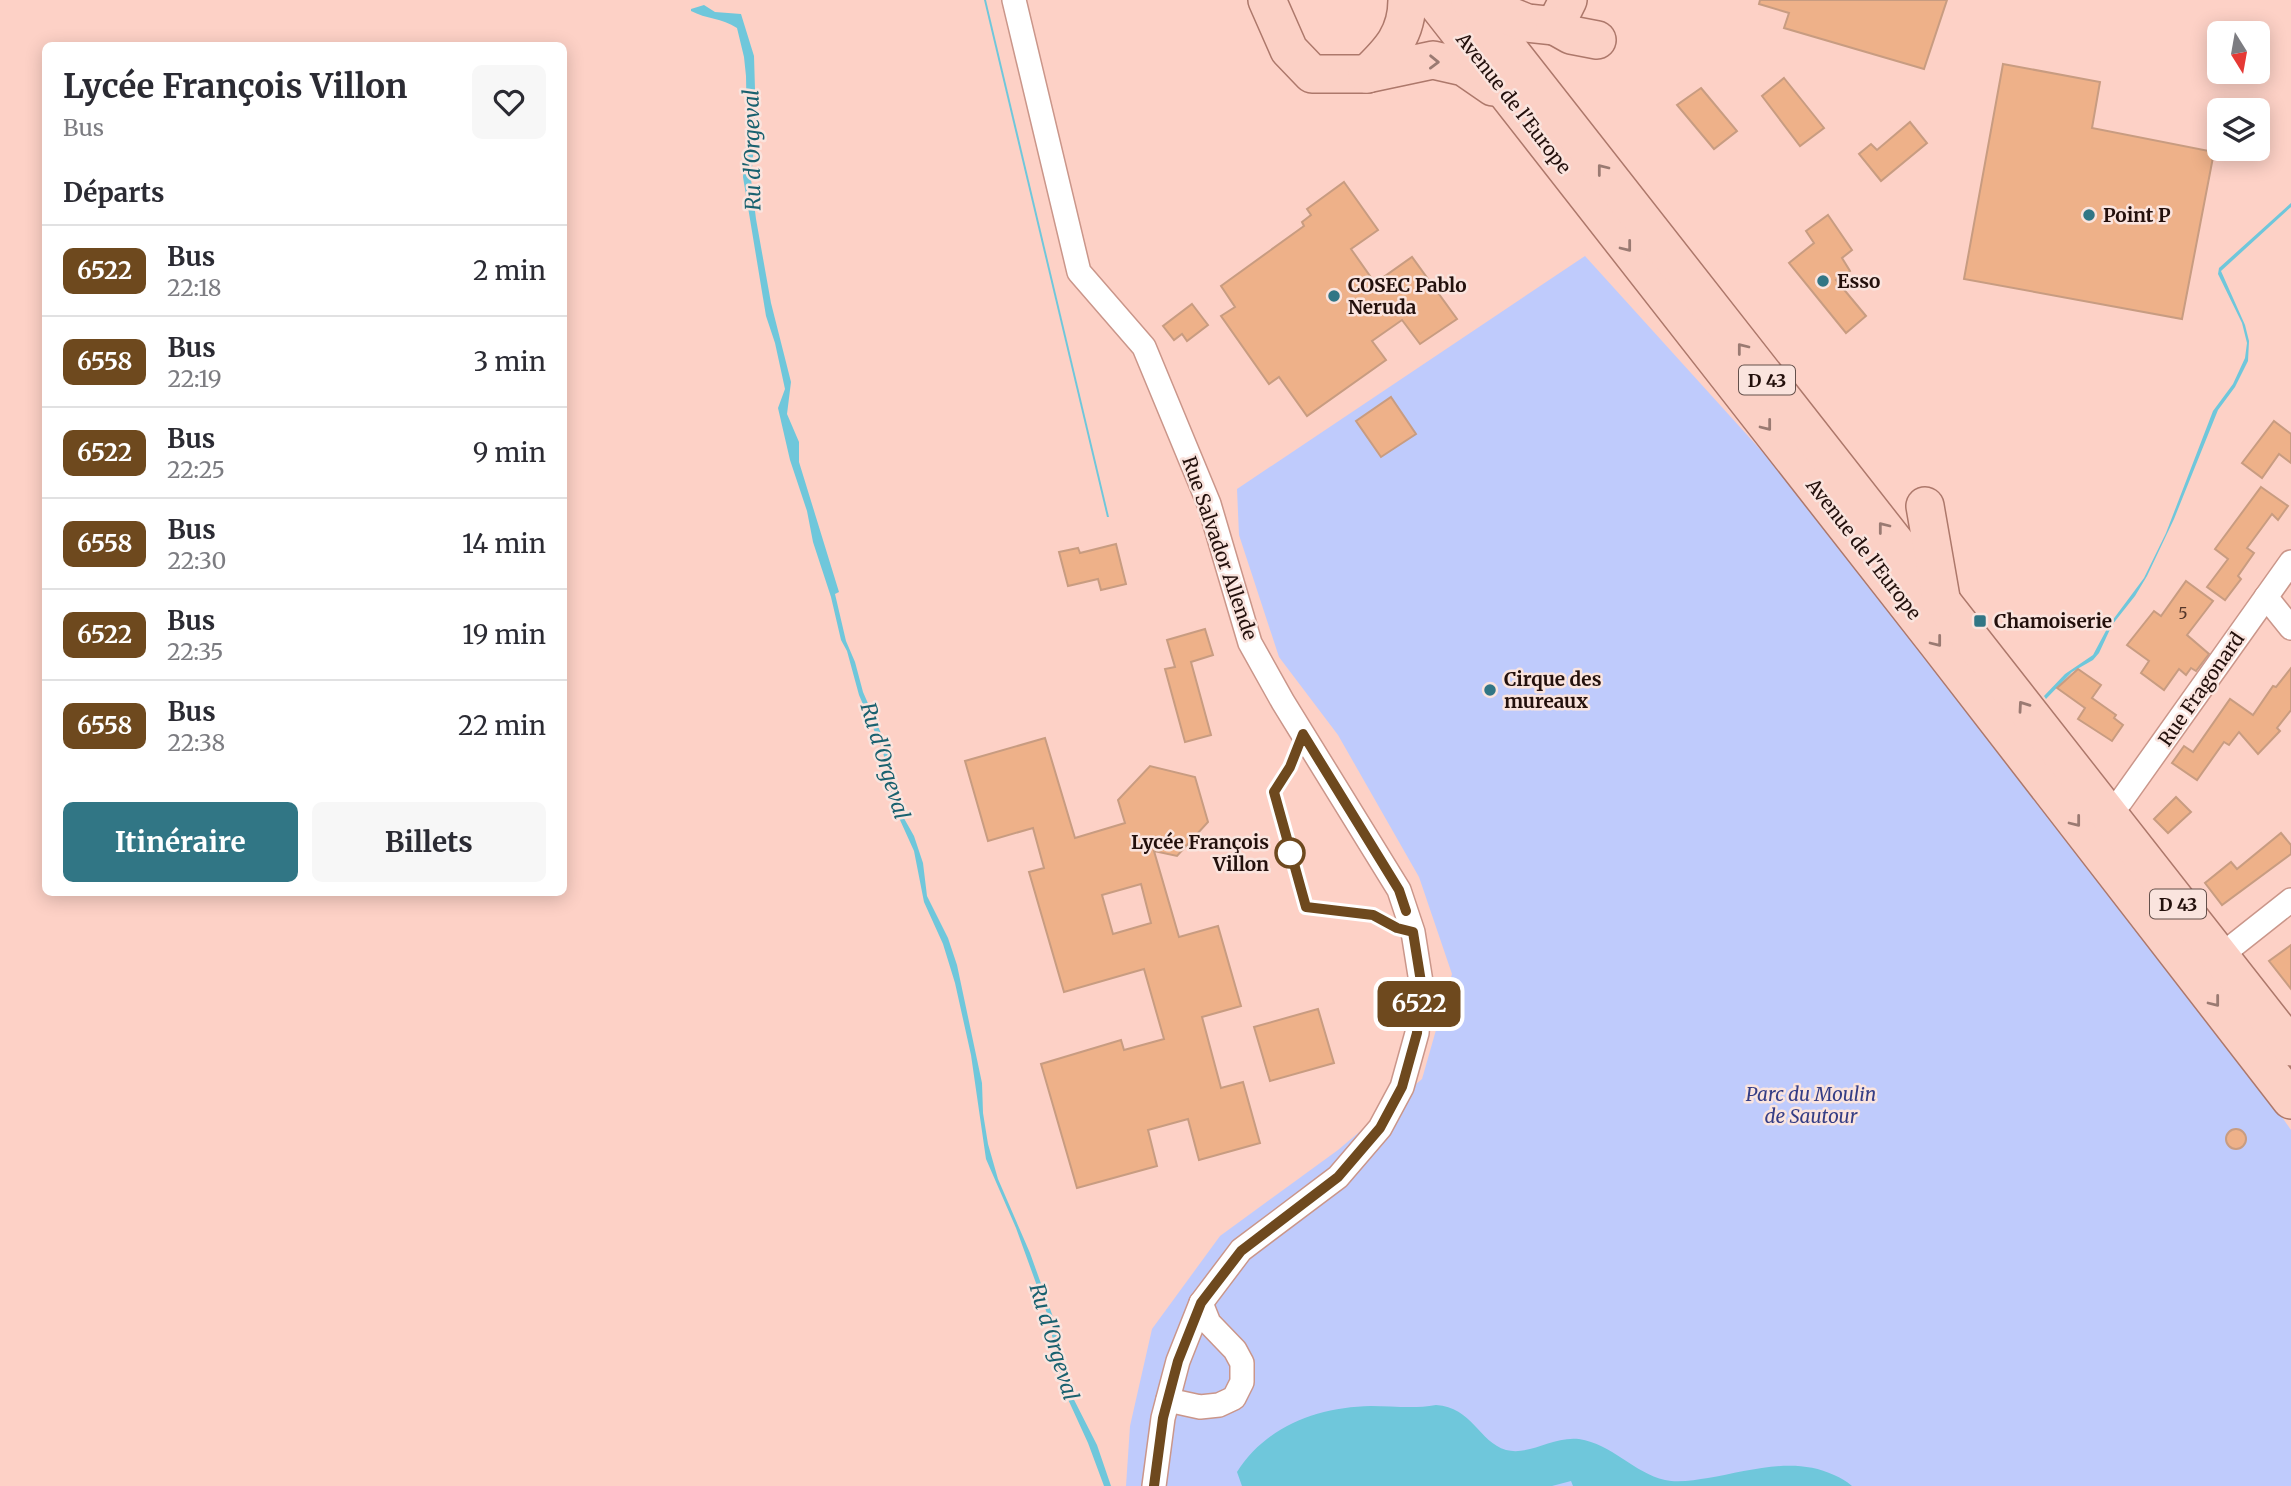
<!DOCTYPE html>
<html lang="fr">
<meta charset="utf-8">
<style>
body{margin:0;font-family:Merriweather,serif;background:#f7f7f7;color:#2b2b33;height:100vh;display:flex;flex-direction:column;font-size:26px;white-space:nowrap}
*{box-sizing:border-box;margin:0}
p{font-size:23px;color:#7c7c81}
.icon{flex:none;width:38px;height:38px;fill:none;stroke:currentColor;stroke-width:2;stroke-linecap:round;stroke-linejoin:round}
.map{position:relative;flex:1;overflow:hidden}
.side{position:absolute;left:42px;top:42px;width:525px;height:854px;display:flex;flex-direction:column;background:#fff;border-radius:10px;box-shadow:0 4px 18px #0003}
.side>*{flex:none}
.badge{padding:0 14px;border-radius:10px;font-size:24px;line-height:46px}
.needle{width:46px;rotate:169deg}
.fabs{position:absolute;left:2207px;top:21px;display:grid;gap:14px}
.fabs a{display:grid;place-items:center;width:63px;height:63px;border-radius:10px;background:#fff;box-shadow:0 4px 18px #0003;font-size:35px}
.map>.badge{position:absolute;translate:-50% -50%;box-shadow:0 0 0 4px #fff}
h2{padding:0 21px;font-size:26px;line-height:63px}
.round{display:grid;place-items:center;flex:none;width:74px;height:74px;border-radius:10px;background:#f7f7f7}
.overview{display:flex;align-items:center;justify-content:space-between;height:119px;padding:0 21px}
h1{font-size:33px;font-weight:700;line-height:52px}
.button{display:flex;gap:14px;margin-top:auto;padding:14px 21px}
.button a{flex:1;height:80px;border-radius:10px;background:#317685;color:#fff;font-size:28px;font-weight:700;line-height:80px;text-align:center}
.button a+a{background:#f7f7f7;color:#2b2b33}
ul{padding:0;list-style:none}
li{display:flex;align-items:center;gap:21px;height:91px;padding:0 21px;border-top:2px solid #e1e1e2}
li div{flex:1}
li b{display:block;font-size:26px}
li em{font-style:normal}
li .badge{min-width:77px;font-weight:700;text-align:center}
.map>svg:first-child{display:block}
</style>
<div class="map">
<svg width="2291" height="1486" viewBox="0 0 2291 1486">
<rect width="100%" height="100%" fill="#fdd1c6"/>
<path fill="#bfcbfc" d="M1585 256 2016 732 2291 1130V1486H1126L1130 1426 1152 1329 1220 1236 1338 1150 1422 1079 1452 974 1419 877 1338 735 1279 657 1239 535 1237 489Z"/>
<g fill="#6fc7db">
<path d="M984 0H986L1109 517H1107Z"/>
<path d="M704 5 715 12 741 14 754 56 756 123 751 179 756 219 771 303 791 382 787 414 799 442V462L839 592 835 594 846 641 855 662 863 692 887 747 895 797 901 813 914 836 923 863 927 896 948 938 957 965 982 1083 983 1113 988 1144 998 1179 1030 1253 1058 1331 1064 1380 1097 1445 1111 1486H1104L1088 1443 1061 1384 1049 1319 1016 1228 986 1159 971 1055 955 983 943 944 924 902 914 851 891 800 883 751 859 695 847 651 841 640 831 597 813 542 807 511 790 460 778 408 785 389 775 343 766 316 743 177 747 133 746 76 744 57 737 28C722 18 706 19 691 11V9Z"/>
<path d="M2291 203V207L2221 271 2245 325 2249 341 2248 361 2235 387 2218 410 2174 519 2147 576 2135 596 2112 625 2099 653 2093 660 2072 672 2046 699 2044 696 2065 674 2093 655 2109 625 2144 578 2166 533 2213 411 2233 384 2245 358 2247 343 2242 323 2218 274 2219 268Z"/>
<path d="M1436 1405C1472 1407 1479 1442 1506 1450 1530 1456 1552 1436 1579 1439 1612 1444 1634 1473 1665 1480 1678 1483 1695 1480 1708 1478 1749 1471 1794 1456 1834 1475 1841 1478 1846 1481 1852 1486H1573L1571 1481 1552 1486H1242L1237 1472C1266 1426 1318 1407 1371 1406 1393 1406 1414 1409 1436 1405Z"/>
</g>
<g fill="#eeb189" stroke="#c89c81" stroke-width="2" fill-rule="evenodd">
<path d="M1760 0H1947L1924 69 1784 28 1789 13 1759 4Z"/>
<path d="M2003 64 2100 82 2092 128 2214 152 2182 319 1964 279Z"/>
<path d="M1784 78 1824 128 1800 146 1762 96Z"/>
<path d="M1701 88 1737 131 1714 149 1677 105Z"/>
<path d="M1910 122 1927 143 1881 181 1859 154 1871 144 1877 150Z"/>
<path d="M1344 182 1378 230 1351 249 1375 283 1412 257 1457 319 1420 344 1402 320 1372 341 1386 360 1307 416 1279 377 1269 384 1221 316 1235 307 1221 286 1304 226 1302 222 1311 215 1307 209Z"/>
<path d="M1828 215 1852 250 1842 258 1850 271 1836 280 1866 316 1846 333 1789 263 1814 243 1806 231Z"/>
<path d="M1192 304 1208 325 1187 341 1182 334 1174 340 1163 326Z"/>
<path d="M1391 397 1416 434 1381 457 1356 421Z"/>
<path d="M2274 421 2291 434V463L2279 454 2262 478 2242 463Z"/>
<path d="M2261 487 2288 506 2278 520 2272 514 2247 548 2254 553 2238 576 2241 579 2225 600 2207 587 2228 559 2215 549Z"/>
<path d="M1116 544 1126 584 1101 590 1098 579 1068 586 1059 552 1078 548 1080 553Z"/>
<path d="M2186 581 2213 601 2187 635 2209 654 2196 671 2191 668 2186 675 2179 669 2164 690 2141 673 2149 661 2127 645 2154 611 2161 616Z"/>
<path d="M1205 629 1213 655 1191 662 1211 735 1185 742 1165 669 1175 667 1167 640Z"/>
<path d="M2291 668V710L2277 728 2280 731 2258 754 2239 732 2229 745 2224 742 2197 780 2172 763 2184 746 2193 752 2230 699 2253 715 2273 686 2276 687Z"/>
<path d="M2078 669 2101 685 2092 698 2116 715 2114 718 2123 725 2112 741 2078 719 2085 708 2057 688Z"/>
<path d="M1045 738 1075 838 1125 823 1118 800 1150 766 1195 777 1208 822 1177 856 1154 851 1179 937 1218 926 1241 1006 1202 1017 1221 1088 1243 1082 1260 1143 1199 1160 1188 1119 1148 1130 1157 1166 1077 1188 1041 1064 1121 1040 1124 1050 1164 1039 1144 969 1064 992 1029 872 1044 868 1033 828 988 841 965 761ZM1141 884 1151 923 1113 934 1102 895Z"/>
<path d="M2176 797 2191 812 2168 833 2154 819Z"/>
<path d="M2281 833 2291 845V854L2222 905 2205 883 2231 862 2237 869Z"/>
<path d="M2291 945V989L2269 961Z"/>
<path d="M1318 1009 1334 1063 1270 1081 1254 1027Z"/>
<circle cx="2236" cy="1139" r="10"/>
</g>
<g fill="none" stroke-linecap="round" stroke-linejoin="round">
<g stroke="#ca968a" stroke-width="26">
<g id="minor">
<path d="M1014 0 1079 272 1144 347 1209 504 1250 643 1283 702 1399 890 1413 932 1421 982 1417 1033 1402 1087 1380 1128 1338 1177 1241 1250 1201 1303 1178 1361 1163 1418 1154 1486"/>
<path d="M2266 597 2291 628"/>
<path d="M2107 813 2121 801 2291 562"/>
<path d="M2219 957 2291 900"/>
<path d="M1168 1400 1200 1407 1219 1405 1234 1398 1242 1382V1363L1235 1350 1209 1323 1201 1303"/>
</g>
</g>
<g stroke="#ad786b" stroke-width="40">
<g id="primary">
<path d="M1267 0 1289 50 1312 74H1367L1433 60 1464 67 1493 87"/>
<path d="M1434 0 1938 644 2291 1100"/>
<path d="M1470 0 2291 1047"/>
<path d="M1479 0 1500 12 1527 23 1555 26 1568 0"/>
<path d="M1555 26 1571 35 1597 40"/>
<path d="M1367 74C1391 51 1407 34 1407 0"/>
<path d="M1925 506 1941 598"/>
</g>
</g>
<use href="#minor" stroke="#fff" stroke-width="23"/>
<use href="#primary" stroke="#fbd0c5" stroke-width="37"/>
</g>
<defs><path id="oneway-chevron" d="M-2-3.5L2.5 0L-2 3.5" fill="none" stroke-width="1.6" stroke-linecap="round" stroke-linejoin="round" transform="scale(1.75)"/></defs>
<g stroke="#9a7a72">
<use href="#oneway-chevron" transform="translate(1434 62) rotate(1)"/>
<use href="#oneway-chevron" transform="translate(1602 169) rotate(-128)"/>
<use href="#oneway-chevron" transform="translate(1627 247) rotate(52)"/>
<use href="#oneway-chevron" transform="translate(1742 348) rotate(-128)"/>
<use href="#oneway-chevron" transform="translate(1767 426) rotate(52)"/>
<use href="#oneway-chevron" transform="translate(1883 527) rotate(-128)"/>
<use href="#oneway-chevron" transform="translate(1937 642) rotate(52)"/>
<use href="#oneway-chevron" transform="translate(2023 706) rotate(-125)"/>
<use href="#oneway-chevron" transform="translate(2076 822) rotate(52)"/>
<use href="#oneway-chevron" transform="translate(2215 1002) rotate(52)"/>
</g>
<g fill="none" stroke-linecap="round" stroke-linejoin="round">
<g stroke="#fff" stroke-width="16">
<path id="line" d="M1154 1486 1163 1418 1178 1361 1201 1303 1241 1251 1338 1177 1380 1128 1402 1087 1417 1033 1421 982 1413 932 1397 928 1373 915 1306 907 1274 792 1290 767 1303 734 1399 890 1406 911"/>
</g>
<use href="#line" stroke="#6e491e" stroke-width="10"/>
</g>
<g fill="#317685" stroke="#fae4de" stroke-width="2.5">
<circle cx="2089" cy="215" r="7"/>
<circle cx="1823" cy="281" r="7"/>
<circle cx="1334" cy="296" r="7"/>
<rect x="1973" y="614" width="14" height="14" rx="3.5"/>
<circle cx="1490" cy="690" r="7"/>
</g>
<circle fill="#fff" stroke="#6e491e" stroke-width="3.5" cx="1290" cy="853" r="14"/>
<g text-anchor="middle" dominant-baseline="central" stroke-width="5" stroke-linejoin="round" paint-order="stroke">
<g font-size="16" fill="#56382b">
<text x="2183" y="613">5</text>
</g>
<g fill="#fae4de" stroke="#64504b" stroke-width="2">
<rect x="1739" y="365.5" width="56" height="29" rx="5"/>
<rect x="2150" y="889.5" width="56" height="29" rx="5"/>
</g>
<g font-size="18" font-weight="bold" fill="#23100c">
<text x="1767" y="380">D 43</text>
<text x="2178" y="904">D 43</text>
</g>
<g font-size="19" fill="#23100c" stroke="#fae4de">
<text transform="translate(1514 103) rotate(52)">Avenue de l'Europe</text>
<text transform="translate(1220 548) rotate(71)">Rue Salvador Allende</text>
<text transform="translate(1864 549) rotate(52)">Avenue de l'Europe</text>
<text transform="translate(2201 689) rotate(-55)">Rue Fragonard</text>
</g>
<g font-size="19" font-weight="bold" fill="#23100c" stroke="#fae4de" text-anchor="start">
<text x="2103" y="215">Point P</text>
<text x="1837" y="281">Esso</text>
<text x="1348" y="285">COSEC Pablo<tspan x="1348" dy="22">Neruda</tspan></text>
<text x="1994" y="621">Chamoiserie</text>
<text x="1504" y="679">Cirque des<tspan x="1504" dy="22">mureaux</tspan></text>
</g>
<g font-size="19" font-weight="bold" fill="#23100c" stroke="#fae4de" text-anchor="end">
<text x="1269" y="842">Lycée François<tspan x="1269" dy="22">Villon</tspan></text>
</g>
<g font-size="19" font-style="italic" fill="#343d85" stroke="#fae4de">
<text x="1811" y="1094">Parc du Moulin<tspan x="1811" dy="22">de Sautour</tspan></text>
</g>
<g font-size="21" font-style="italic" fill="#19616f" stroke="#fae4de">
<text transform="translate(752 150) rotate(-91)">Ru d'Orgeval</text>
<text transform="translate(885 761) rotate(73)">Ru d'Orgeval</text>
<text transform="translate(1054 1342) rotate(73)">Ru d'Orgeval</text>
</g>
</g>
</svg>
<div class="fabs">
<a><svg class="needle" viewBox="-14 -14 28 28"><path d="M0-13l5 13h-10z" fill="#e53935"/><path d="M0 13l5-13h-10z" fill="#7c7c81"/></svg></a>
<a><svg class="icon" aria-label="layers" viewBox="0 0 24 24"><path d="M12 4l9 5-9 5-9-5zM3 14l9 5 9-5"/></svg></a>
</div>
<b class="badge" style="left:1419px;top:1004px;background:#6e491e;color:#fff">6522</b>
<section class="side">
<div class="overview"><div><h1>Lycée François Villon</h1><p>Bus</p></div><a class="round"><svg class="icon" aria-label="heart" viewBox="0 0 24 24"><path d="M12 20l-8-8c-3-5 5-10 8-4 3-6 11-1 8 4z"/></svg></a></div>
<h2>Départs</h2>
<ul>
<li><span class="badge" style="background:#6e491e;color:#fff">6522</span><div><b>Bus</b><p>22:18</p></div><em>2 min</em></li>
<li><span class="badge" style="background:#6e491e;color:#fff">6558</span><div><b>Bus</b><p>22:19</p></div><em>3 min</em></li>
<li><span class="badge" style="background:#6e491e;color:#fff">6522</span><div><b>Bus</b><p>22:25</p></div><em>9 min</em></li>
<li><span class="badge" style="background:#6e491e;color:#fff">6558</span><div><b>Bus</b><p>22:30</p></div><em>14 min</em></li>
<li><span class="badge" style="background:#6e491e;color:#fff">6522</span><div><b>Bus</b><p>22:35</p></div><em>19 min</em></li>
<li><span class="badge" style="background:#6e491e;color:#fff">6558</span><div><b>Bus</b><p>22:38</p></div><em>22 min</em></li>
</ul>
<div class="button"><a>Itinéraire</a><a>Billets</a></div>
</section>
</div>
